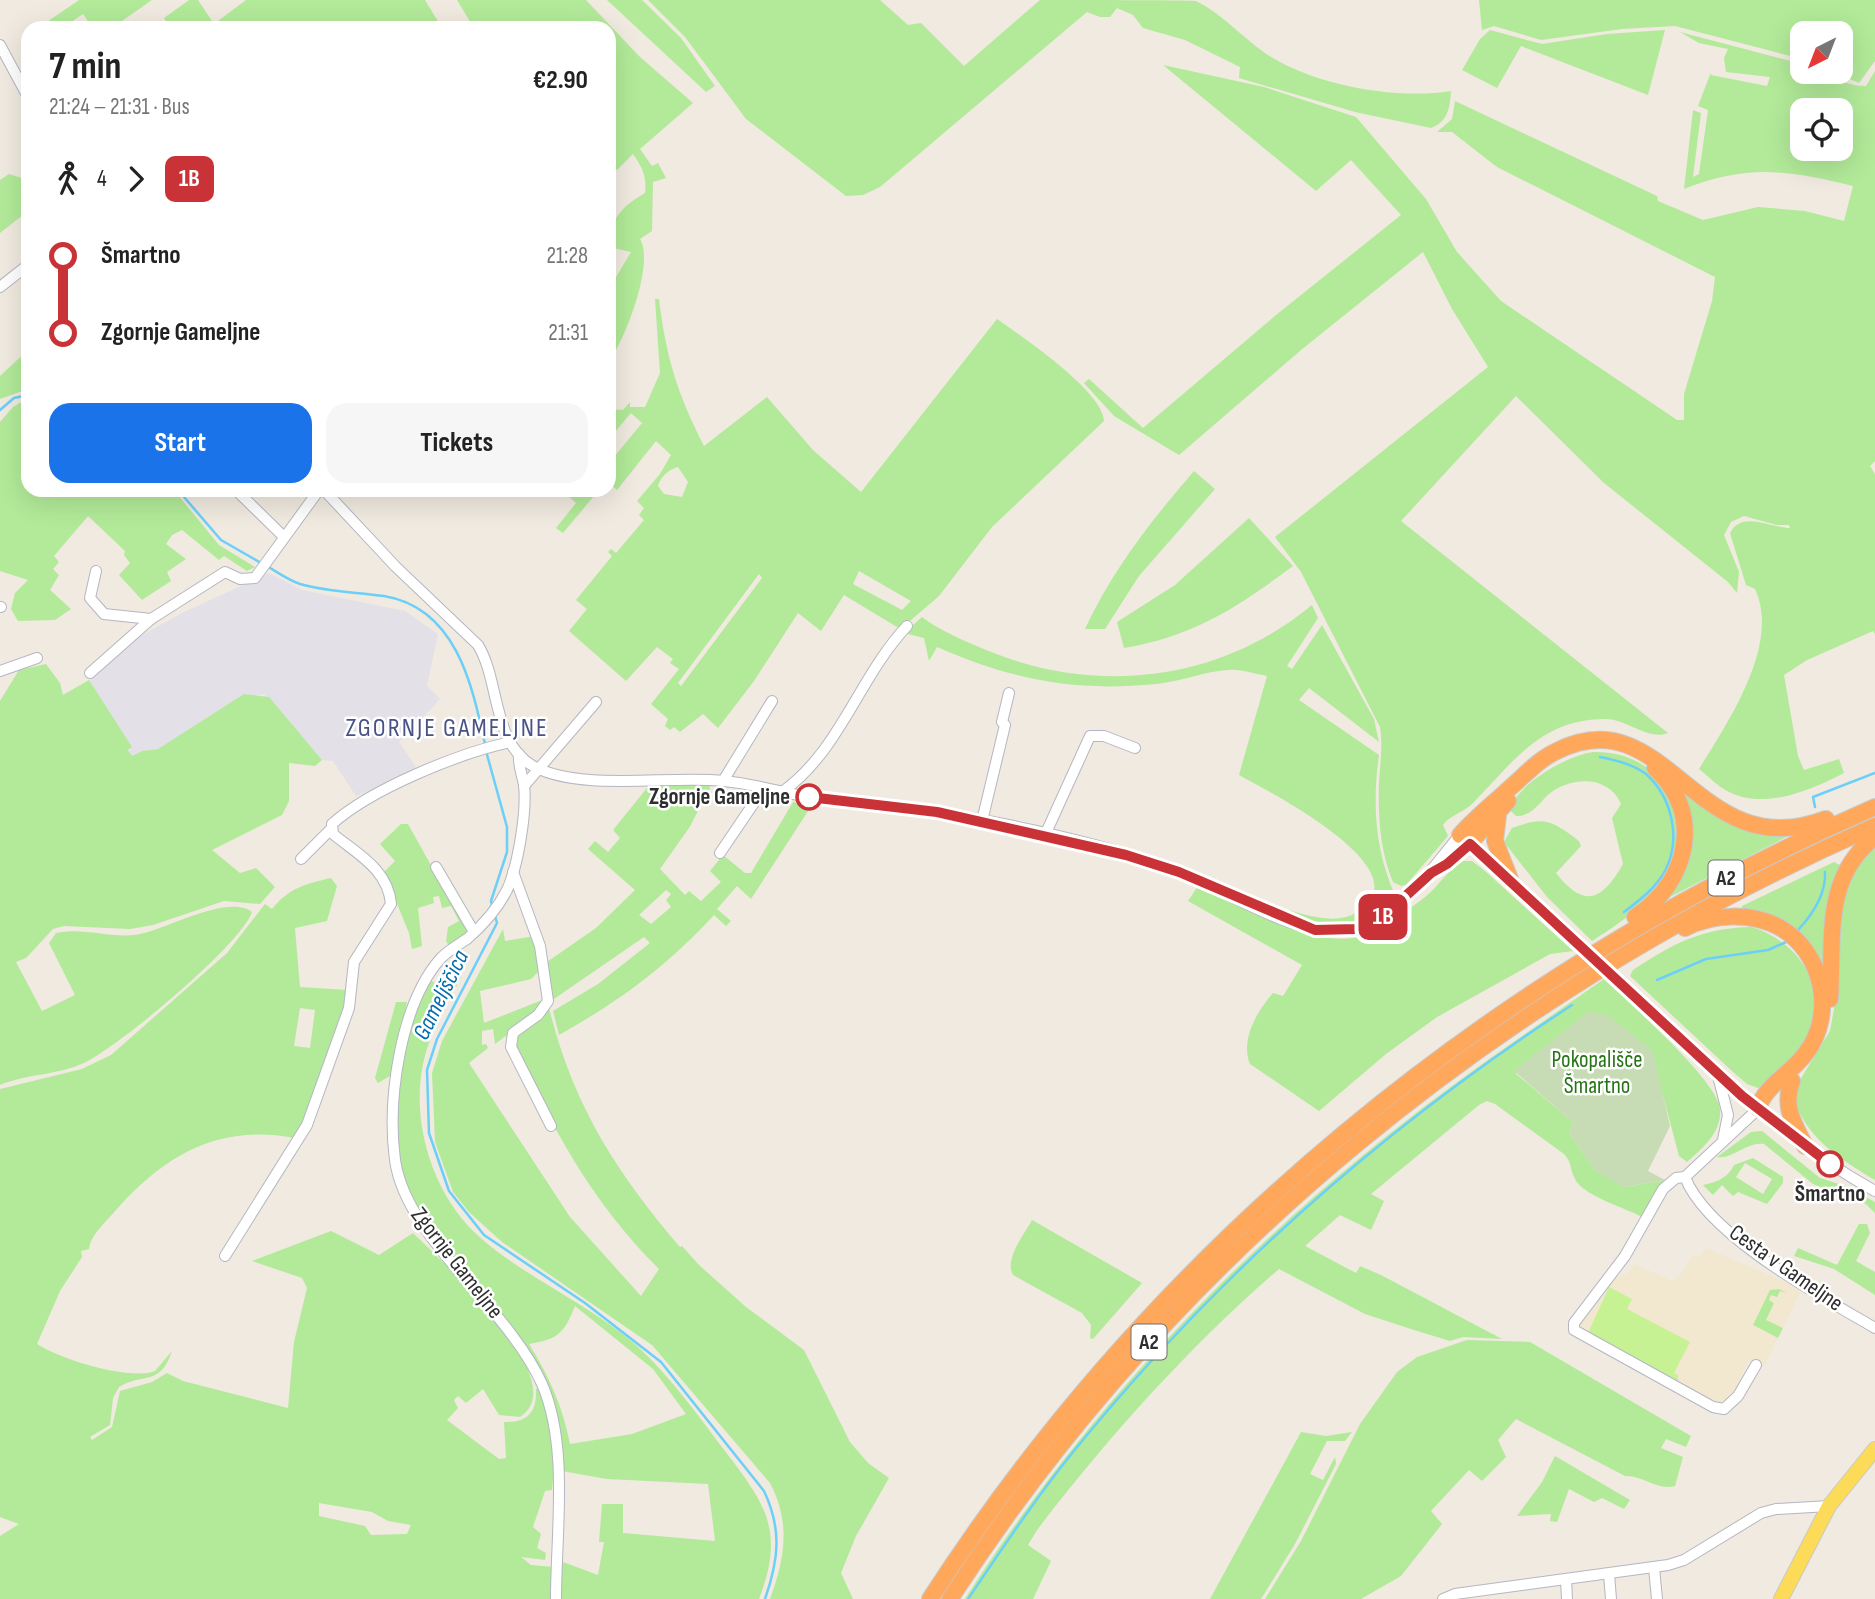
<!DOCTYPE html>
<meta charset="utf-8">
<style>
body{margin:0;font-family:"Sofia Sans Condensed",sans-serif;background:#f6f6f6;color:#222;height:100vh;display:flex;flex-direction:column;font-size:26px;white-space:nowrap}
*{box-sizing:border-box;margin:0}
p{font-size:23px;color:#767676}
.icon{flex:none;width:38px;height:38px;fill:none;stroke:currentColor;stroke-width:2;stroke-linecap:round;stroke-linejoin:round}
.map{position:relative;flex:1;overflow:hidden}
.sheet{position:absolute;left:21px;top:21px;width:595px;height:476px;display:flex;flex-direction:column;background:#fff;border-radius:21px;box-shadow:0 7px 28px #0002}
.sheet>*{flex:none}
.badge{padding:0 14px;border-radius:10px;font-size:24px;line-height:46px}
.needle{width:46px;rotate:222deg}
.fabs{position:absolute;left:1790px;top:21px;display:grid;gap:14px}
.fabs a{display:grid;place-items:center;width:63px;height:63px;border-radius:14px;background:#fff;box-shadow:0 7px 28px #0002;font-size:35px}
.map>.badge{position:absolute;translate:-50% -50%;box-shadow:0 0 0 4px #fff}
.legs{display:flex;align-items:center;gap:10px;height:77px;padding:0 28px;font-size:23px}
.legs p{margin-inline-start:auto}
.overview{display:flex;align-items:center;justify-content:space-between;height:119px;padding:0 28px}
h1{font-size:38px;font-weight:700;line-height:52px}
.primary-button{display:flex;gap:14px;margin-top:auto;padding:14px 28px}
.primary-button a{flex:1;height:80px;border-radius:21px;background:#1a73e8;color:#fff;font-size:28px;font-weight:700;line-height:80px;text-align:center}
.primary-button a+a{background:#f6f6f6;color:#222}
ul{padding:0 28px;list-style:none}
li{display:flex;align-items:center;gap:24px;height:77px;font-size:26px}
li i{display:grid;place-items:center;width:10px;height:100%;margin:0 9px;background:currentColor}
li i::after{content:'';width:18px;height:18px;margin:-9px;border:5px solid;border-radius:50%;background:#fff}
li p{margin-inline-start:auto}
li:first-child i{background:linear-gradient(#0000 50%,currentColor 0)}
li:last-child i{background:linear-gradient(currentColor 50%,#0000 0)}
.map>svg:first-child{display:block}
</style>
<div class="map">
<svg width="1875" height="1599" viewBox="0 0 1875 1599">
<rect width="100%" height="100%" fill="#f0eae0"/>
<path fill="#e3e0e8" d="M269 573 302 590 405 611 438 634 427 686 440 699 399 742 416 767 401 779 356 796 333 761 322 760 264 694 250 696 158 749 142 751 132 757 129 754 131 746 89 681 126 644 182 613Z"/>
<path fill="#f2e8cf" d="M1706 1248 1802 1289 1764 1366 1748 1361 1731 1399 1719 1404 1581 1332 1580 1323 1613 1279 1628 1273 1635 1264 1672 1281 1682 1273 1692 1256H1700Z"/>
<g fill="#b2ea99" fill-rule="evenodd">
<path d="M79 0H152L112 28H93L83 14 62 28H38Z"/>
<path d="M189 0H198L214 24 246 0H425L442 28H170L164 18Z"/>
<path d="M457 0H586L640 57 693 103 640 149 652 166 658 163 666 178 653 182 652 231 640 239C655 263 625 339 609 362V289L631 252 609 247C609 220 622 206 645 193 647 176 642 167 633 154L617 170 609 164V28H474Z"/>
<path d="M607 0H642L681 38 715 86 706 92Z"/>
<path d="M648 0H880L908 25 921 23 964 66 1040 0C1064 0 1183 0 1196 1 1221 13 1242 37 1265 53 1312 85 1394 100 1451 91 1450 107 1448 122 1431 128L1355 112 1239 78 1240 67 1185 40 1143 28 1133 15 1117 8 1110 17H1100L1087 12 880 187 863 195 846 196 746 119 685 37Z"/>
<path d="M1479 0H1875V61L1859 83 1834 72H1841V33H1802V59L1675 26 1622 29 1541 40 1494 26 1482 30Z"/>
<path d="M1490 30 1542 44 1607 34 1665 30 1648 95 1521 46 1497 88 1462 70 1480 39Z"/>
<path d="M1680 32 1802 64V72C1829 72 1842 86 1866 86L1875 71V461L1870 466 1875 474V634L1873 631 1807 660 1784 675 1798 756 1804 770 1839 759 1844 773C1811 790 1766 810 1729 792 1718 787 1708 776 1699 769 1728 722 1781 644 1755 589L1746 585 1730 533C1742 510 1770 528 1790 528L1789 525H1777L1744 516 1731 522 1724 535 1739 572 1737 593 1728 582 1604 483 1516 396 1401 521 1668 733C1648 741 1627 719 1606 719 1541 719 1514 761 1473 803 1464 812 1449 816 1443 825L1448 836 1406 885 1401 886 1393 882C1380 852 1378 815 1379 783 1380 764 1383 747 1380 727L1301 572 1275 537 1488 367 1452 309 1423 252 1301 350 1179 455 1114 416 1084 383 1089 379 1143 428 1276 315 1401 215 1351 160 1316 191 1163 65 1264 87 1356 117 1426 199 1457 252 1501 301 1677 420H1684V394L1712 301 1715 277 1497 167 1452 132H1437L1452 119 1455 101 1657 196 1658 201 1703 220 1758 207 1805 211 1844 221 1853 186C1789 170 1747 164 1684 189L1693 110 1701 113 1693 177 1699 174 1708 110 1698 106 1711 72V75L1767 86 1770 77 1726 72 1724 58 1728 49 1699 43ZM1802 110H1841V149H1802Z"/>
<path d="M9 174 28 180V211L0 233V180Z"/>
<path d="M655 299H659C666 357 677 393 704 446L767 397 813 450 861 492 997 319C1020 335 1104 392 1104 421L992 527 939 596 904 626 897 627 844 595 821 631 798 613 754 681 718 728 703 714 680 732 674 727 670 730 665 726 668 719 651 704 679 669 670 663 673 659 657 647 626 681 569 631 587 609 576 600 612 556 608 552 611 549 616 553 644 520 639 515 644 508 637 501 660 474 671 455 656 441 617 490 609 483V463L642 423 631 413 609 439V409L623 410 630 402V407H645L660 373ZM678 467 688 482 682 497 664 494 658 486C661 476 668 470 678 467ZM859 571 911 601 902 610 853 584ZM759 574 762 578 681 686 678 683Z"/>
<path d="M28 350V389L0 399V376Z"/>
<path d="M28 398V490H174L219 545 255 567 247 571 224 556 219 560 182 530 172 535 166 544 186 559 167 572 171 581 142 600 119 575 130 563 124 555 125 551 88 516 54 556 59 562 53 569 59 575 50 590 71 609 55 620 18 621 11 609 15 593 28 580 0 571V422L13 407Z"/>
<path d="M1194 471 1215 489 1139 576 1105 629H1085C1113 569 1151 521 1194 471Z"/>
<path d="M561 490H570L578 497 585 490H599L563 533 556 528 576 503Z"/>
<path d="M1249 518 1293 566C1238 607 1194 636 1124 648L1117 622 1175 585Z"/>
<path d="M1312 605 1318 618 1287 666 1292 669 1322 625 1374 719 1379 742 1309 688 1299 700 1379 755C1372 804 1375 852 1396 897 1363 935 1314 926 1275 907 1306 913 1344 933 1369 901 1403 860 1268 791 1239 775L1267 676C1255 674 1241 669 1229 670 1205 671 1180 682 1156 684 1073 692 1013 680 937 647L929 661 924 638 904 633 922 617C938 629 960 639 979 647 1090 696 1217 684 1312 605Z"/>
<path d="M46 664 60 683 63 695 89 680 132 747 128 750 132 756 142 751 158 749 244 694 269 697 322 760 315 766 289 763V801L282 815 212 850 240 873 256 868 275 887 260 904 224 901 153 925 130 929 64 926 53 929 26 958 16 962 42 1011 75 995 49 943 56 933C87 926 117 942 148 932 173 925 230 895 252 912 240 946 118 1047 84 1063 58 1075 26 1074 0 1085V701L19 670Z"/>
<path d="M1593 752C1646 751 1680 787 1678 840 1677 848 1679 859 1675 866 1653 900 1625 920 1592 941L1547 897 1504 842 1512 828C1545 816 1551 820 1579 841L1581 846 1556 873C1584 909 1602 901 1623 864L1612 818 1621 804C1610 778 1579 776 1556 789 1541 797 1536 816 1516 816L1510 810C1517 784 1566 756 1593 752Z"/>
<path d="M651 783 709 784 710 788 689 828 660 869 685 895 689 891 701 901 721 882 710 871 723 855 745 873H751L793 802 812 805 751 899 737 886 717 909 731 921 726 926 714 915C666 967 621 1000 559 1035L553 1011 598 984 650 943 644 937 551 1001 544 964 596 928 635 890 588 849 595 841 608 852 620 838 613 830ZM666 890 671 894 666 900 671 907 651 924 639 915Z"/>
<path d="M1675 783 1749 830 1788 836 1666 899 1680 878Z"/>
<path d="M401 824H408L468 932 449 946 446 941 448 927 459 921 451 906 442 908 439 896 433 897 434 903 418 908 422 946 412 949 409 933 384 872 395 861 380 844Z"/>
<path d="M1875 842V1180C1838 1158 1804 1137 1792 1093L1830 1031 1834 1009V952L1849 874Z"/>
<path d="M1463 861H1472L1485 871 1573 951 1550 954 1437 1017 1386 1054 1319 1111 1250 1064C1240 1040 1257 1011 1273 993L1283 996 1302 965 1188 901 1198 886C1247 906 1304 948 1360 937 1380 932 1403 913 1420 901 1436 890 1445 872 1463 861Z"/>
<path d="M1834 862 1840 865 1831 895 1827 974 1814 958 1742 911V906Z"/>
<path d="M331 878 337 886 327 921 295 928 300 987 348 990V1001L318 1092 295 1138C219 1124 166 1154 116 1210 106 1222 91 1234 89 1249L81 1251 82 1257 60 1291 37 1344C59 1359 131 1381 155 1371L172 1351C160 1387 144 1372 119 1387L113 1398 110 1425 90 1437 92 1440 112 1427 120 1391 152 1382 167 1373 183 1381 288 1408 294 1342 307 1288 302 1278 252 1261 331 1231 379 1255 413 1233C439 1259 576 1381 520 1417L499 1415 483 1389 466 1403 458 1396 454 1400 458 1408 447 1420 499 1459 506 1458 504 1422C528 1423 537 1412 536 1389L541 1387C552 1421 556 1454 552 1490L545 1491 533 1527 541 1534 537 1548 546 1553 545 1560 521 1557 531 1565 554 1567 553 1599H0V1536L19 1524 0 1517V1089L82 1069 111 1055 227 953 265 904 272 909C289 888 305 884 331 878ZM300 1008 315 1010 310 1048 294 1046ZM319 1503 372 1512 388 1521 411 1525 407 1534 371 1535 365 1526 319 1516Z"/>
<path d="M1752 927C1819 949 1838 1020 1784 1068 1776 1075 1768 1084 1758 1088L1747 1084 1733 1072 1630 976 1633 970C1674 943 1702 928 1752 927Z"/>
<path d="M503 929 505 941 535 936 540 970 531 979 480 991 484 1023 545 999V1007L495 1044 493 1029 482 1031V1045L486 1044 488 1048 469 1063 570 1217 641 1296 659 1269C594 1205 548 1124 514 1040L549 1008C573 1105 616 1172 680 1247L682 1246 699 1265 746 1307 804 1350 850 1442 868 1463 889 1478 856 1536 841 1573 853 1599H770C785 1558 791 1523 770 1483L652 1345 502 1242 469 1212 453 1192 435 1142 432 1073 442 1041Z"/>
<path d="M438 967 431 980 438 986 445 979 441 975 446 970 450 974 458 969 462 975C450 1000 434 1025 426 1052 407 1116 432 1198 483 1240 530 1280 589 1304 636 1345 671 1377 699 1417 728 1455 768 1507 784 1534 759 1599H558L559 1570 563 1562 598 1575 604 1542H599L602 1504H623V1533L715 1541 708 1484 607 1479 562 1471V1447L515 1332 427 1223 410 1197 401 1171 396 1112 405 1044 423 988ZM575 1306 653 1369 686 1414 632 1434 570 1444C563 1407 549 1376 529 1344 559 1339 564 1333 575 1306Z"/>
<path d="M1604 979C1627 1001 1718 1081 1720 1109 1722 1132 1703 1148 1687 1162L1679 1156 1659 1080 1515 1073 1573 1122 1569 1133 1595 1170 1625 1187 1665 1180 1642 1217C1626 1208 1583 1196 1575 1179 1570 1170 1572 1162 1564 1154L1495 1104 1487 1101 1479 1105 1371 1194 1384 1201 1371 1230 1340 1215 1305 1246 1356 1273 1360 1266 1381 1275 1502 1339 1463 1337 1450 1341 1414 1330 1365 1314 1279 1269C1190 1346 1109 1436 1037 1530L1028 1545 1051 1561 1033 1599H965C1091 1401 1263 1225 1452 1086 1502 1049 1553 1015 1604 979Z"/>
<path d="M396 1002H407L390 1076 378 1083 375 1078Z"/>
<path d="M1762 1131 1820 1178 1845 1186 1875 1202V1213L1866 1204 1813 1184 1764 1144C1747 1141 1732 1160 1717 1157L1751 1132Z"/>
<path d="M1753 1158 1783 1177V1183L1767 1204 1738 1192 1733 1196 1722 1185 1713 1195 1703 1185C1717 1182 1728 1178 1734 1165ZM1745 1163 1772 1179 1763 1194 1736 1177Z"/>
<path d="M1032 1220 1142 1283 1093 1339 1090 1338 1091 1325 1082 1313 1013 1275C1004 1259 1024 1235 1032 1220Z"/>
<path d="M1859 1224H1867L1870 1233 1856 1261 1875 1272V1295L1834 1269 1794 1256 1798 1248 1837 1265Z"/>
<path d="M1779 1289 1787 1293 1780 1291 1777 1297 1771 1295 1769 1300 1774 1303 1766 1320 1783 1328 1778 1338 1753 1325 1770 1290Z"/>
<path d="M1467 1340 1530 1342 1691 1436 1686 1447 1666 1439 1661 1448 1683 1457 1675 1486C1657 1491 1643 1475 1625 1476L1516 1419 1498 1440 1506 1457 1482 1481 1469 1470 1431 1511 1442 1524 1401 1576 1361 1599H1265L1301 1541 1360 1424 1397 1372 1417 1357Z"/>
<path d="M1301 1432 1326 1436 1352 1432 1345 1441H1327L1310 1474 1323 1480 1335 1457 1336 1464 1295 1544 1261 1599H1210Z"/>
<path d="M1555 1456 1630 1500 1624 1509 1602 1498 1594 1502 1569 1489 1557 1522 1550 1521 1551 1514 1517 1516 1542 1482Z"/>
</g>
<path fill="#c7dbb5" d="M1589 1011 1609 1016 1653 1051 1670 1126 1648 1171 1665 1180 1625 1187 1616 1183 1595 1170 1569 1133 1573 1122 1514 1071Z"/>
<path fill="#c7f294" d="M1609 1287 1632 1299 1627 1309 1690 1342 1674 1373 1678 1375V1382L1587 1335Z"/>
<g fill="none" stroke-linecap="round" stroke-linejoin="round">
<g stroke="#6ccff9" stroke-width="2.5">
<path d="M0 410 14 398 28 395"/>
<path d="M178 490 221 540 261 563"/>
<path d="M267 566C277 572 288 580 300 584 327 592 356 592 384 596 456 608 472 684 485 744"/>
<path d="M486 751 507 827V852L491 901 492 906"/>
<path d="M1600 757C1616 760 1633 764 1646 774 1672 797 1681 838 1666 869 1657 887 1640 900 1624 912"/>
<path d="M1815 807 1813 797 1875 773"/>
<path d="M495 916 497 923 437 1039 427 1070 429 1133 449 1191 484 1235 585 1303 661 1362 764 1491C782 1529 779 1559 765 1599"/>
<path d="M1798 930C1813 914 1826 893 1825 872"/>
<path d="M1657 980 1706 959 1768 950 1786 942"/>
<path d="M968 1599C1002 1549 1035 1499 1073 1452 1215 1277 1383 1128 1572 1005"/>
</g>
<g stroke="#b4b6c2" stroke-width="12">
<g id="minor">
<path d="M0 45 28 97"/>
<path d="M0 287 28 265"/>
<path d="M236 490 284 537"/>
<path d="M324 490 396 567 478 645C500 681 492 743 533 766 580 792 670 775 724 781 757 784 790 795 824 800 861 805 899 806 936 812 1011 824 1090 841 1162 865 1213 882 1283 932 1335 931 1395 930 1426 874 1460 835L1568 932"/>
<path d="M96 571 90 598 104 614 151 619"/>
<path d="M0 607H1"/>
<path d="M0 671 37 658"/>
<path d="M90 673 151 619 225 572 240 579 255 578 319 490"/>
<path d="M519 754C518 766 522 774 524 785 527 811 518 866 507 890 498 908 482 926 467 939 458 945 449 950 441 958 400 1004 387 1100 395 1160 406 1239 508 1307 542 1384 569 1446 556 1532 556 1599"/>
<path d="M723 781 772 701"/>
<path d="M524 786 596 702"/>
<path d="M782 792C840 751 859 677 907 626"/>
<path d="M982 821 1005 725 1002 722 1009 693"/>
<path d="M1045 835 1090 736H1104L1135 748"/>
<path d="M720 853 764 788"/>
<path d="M301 859 331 829"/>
<path d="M436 867 474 932"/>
<path d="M513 872 540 946 548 1001 538 1015 513 1033 511 1047 551 1126"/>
<path d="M1434 872 1470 843"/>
<path d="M1627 988C1704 1062 1780 1139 1875 1191"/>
<path d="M1717 1072 1728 1115 1723 1140"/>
<path d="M1685 1177 1676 1178 1663 1189 1625 1256 1574 1323V1330L1713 1407 1724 1409 1738 1396 1756 1365"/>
<path d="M1685 1177C1707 1235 1822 1297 1875 1328"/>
<path d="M1685 1177 1758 1109"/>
<path d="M225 1256 307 1125 349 1008 354 962 391 904C388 869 357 854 333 834L332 824C371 789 459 753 511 742"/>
<path d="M1654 1568 1657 1599"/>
<path d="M1609 1574 1611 1599"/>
<path d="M1566 1579 1567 1599"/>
<path d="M1443 1599 1455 1594 1668 1565 1684 1560 1761 1513 1776 1509 1829 1506"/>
</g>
</g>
<g stroke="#c9c9c9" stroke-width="16">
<path id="major" d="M1781 1599 1829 1506 1875 1449"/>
</g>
<g stroke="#c9c9c9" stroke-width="18">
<g id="highway">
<path d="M1498 815 1495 841 1510 879"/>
<path d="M1460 835C1476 817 1494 803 1511 787 1525 775 1539 759 1557 751 1667 695 1696 869 1826 819"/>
<path d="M1470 843 1508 801"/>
<path d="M1635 917C1688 883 1705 814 1655 768"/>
<path d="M1685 928C1713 914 1750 912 1779 927 1823 951 1836 1014 1806 1053 1792 1073 1764 1086 1758 1109"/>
<path d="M1830 999C1834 940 1822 878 1875 837"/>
<path d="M1792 1081C1782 1107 1794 1123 1805 1146"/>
<path d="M930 1599C1158 1246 1490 975 1875 807"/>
<path d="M950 1599C1173 1254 1501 990 1875 826"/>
</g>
</g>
<use href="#minor" stroke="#fff" stroke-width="10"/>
<use href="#major" stroke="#fcdb58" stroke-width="14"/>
<use href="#highway" stroke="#ffa85c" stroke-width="16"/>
<g stroke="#b4b6c2" stroke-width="12" stroke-linecap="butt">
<path id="minor-bridge" d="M1568 932 1627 988"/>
</g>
<use href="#minor-bridge" stroke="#fff" stroke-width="10"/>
</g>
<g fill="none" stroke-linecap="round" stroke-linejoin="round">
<g stroke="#fff" stroke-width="16">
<path id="line-1" d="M809 797 937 812 1126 855 1179 872 1315 930 1356 929 1377 922 1431 873 1447 864 1470 844 1742 1096 1830 1164"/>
</g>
<use href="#line-1" stroke="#c93337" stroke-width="10"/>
</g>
<g fill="#fff" stroke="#c93337" stroke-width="3.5">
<circle cx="809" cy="797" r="12"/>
<circle cx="1830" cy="1164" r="12"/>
</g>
<g text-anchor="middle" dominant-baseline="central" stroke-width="5" stroke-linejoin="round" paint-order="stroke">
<g fill="#fff" stroke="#6d6d6d" stroke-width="2">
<rect x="1708.5" y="860.5" width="35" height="35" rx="5"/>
<rect x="1131.5" y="1324.5" width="35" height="35" rx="5"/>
</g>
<g font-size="21" font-weight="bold" fill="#2e2e2e">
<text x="1726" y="878">A2</text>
<text x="1149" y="1342">A2</text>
</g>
<g font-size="23" font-weight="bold" fill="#2e2e2e" stroke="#fff" text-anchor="end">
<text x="790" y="797">Zgornje Gameljne</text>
<text x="1830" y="1194" text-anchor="middle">Šmartno</text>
</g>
<g font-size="23" fill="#267415" stroke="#fff">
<text x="1597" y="1060">Pokopališče<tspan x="1597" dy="26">Šmartno</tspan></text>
</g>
<g font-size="23" fill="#2e2e2e" stroke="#fff">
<text transform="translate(457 1263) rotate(52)">Zgornje Gameljne</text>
<text transform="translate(1786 1268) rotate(35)">Cesta v Gameljne</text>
</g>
<g font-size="24" font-style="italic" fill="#026dae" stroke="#fff">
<text transform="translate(441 995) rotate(-64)">Gameljščica</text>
</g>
<g font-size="26" letter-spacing="2" fill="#495284" stroke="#fff">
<text x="447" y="728">ZGORNJE GAMELJNE</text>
</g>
</g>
</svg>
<div class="fabs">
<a><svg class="needle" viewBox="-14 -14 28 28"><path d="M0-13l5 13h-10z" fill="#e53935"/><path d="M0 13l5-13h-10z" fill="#767676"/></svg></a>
<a><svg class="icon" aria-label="locate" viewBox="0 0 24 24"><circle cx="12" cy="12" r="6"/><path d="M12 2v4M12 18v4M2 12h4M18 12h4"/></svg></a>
</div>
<b class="badge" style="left:1383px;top:917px;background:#c93337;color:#fff">1B</b>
<section class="sheet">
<div class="overview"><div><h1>7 min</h1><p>21:24 – 21:31 · Bus</p></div><b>€2.90</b></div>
<div class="legs"><svg class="icon" aria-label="walk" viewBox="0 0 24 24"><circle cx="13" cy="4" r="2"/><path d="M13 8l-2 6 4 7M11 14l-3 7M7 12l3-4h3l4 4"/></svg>4<svg class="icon" aria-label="forward" viewBox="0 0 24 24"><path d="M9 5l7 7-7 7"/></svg><b class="badge" style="background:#c93337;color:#fff">1B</b></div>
<ul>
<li><i style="color:#c93337"></i><b>Šmartno</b><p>21:28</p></li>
<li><i style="color:#c93337"></i><b>Zgornje Gameljne</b><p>21:31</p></li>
</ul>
<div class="primary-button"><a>Start</a><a>Tickets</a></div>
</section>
</div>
